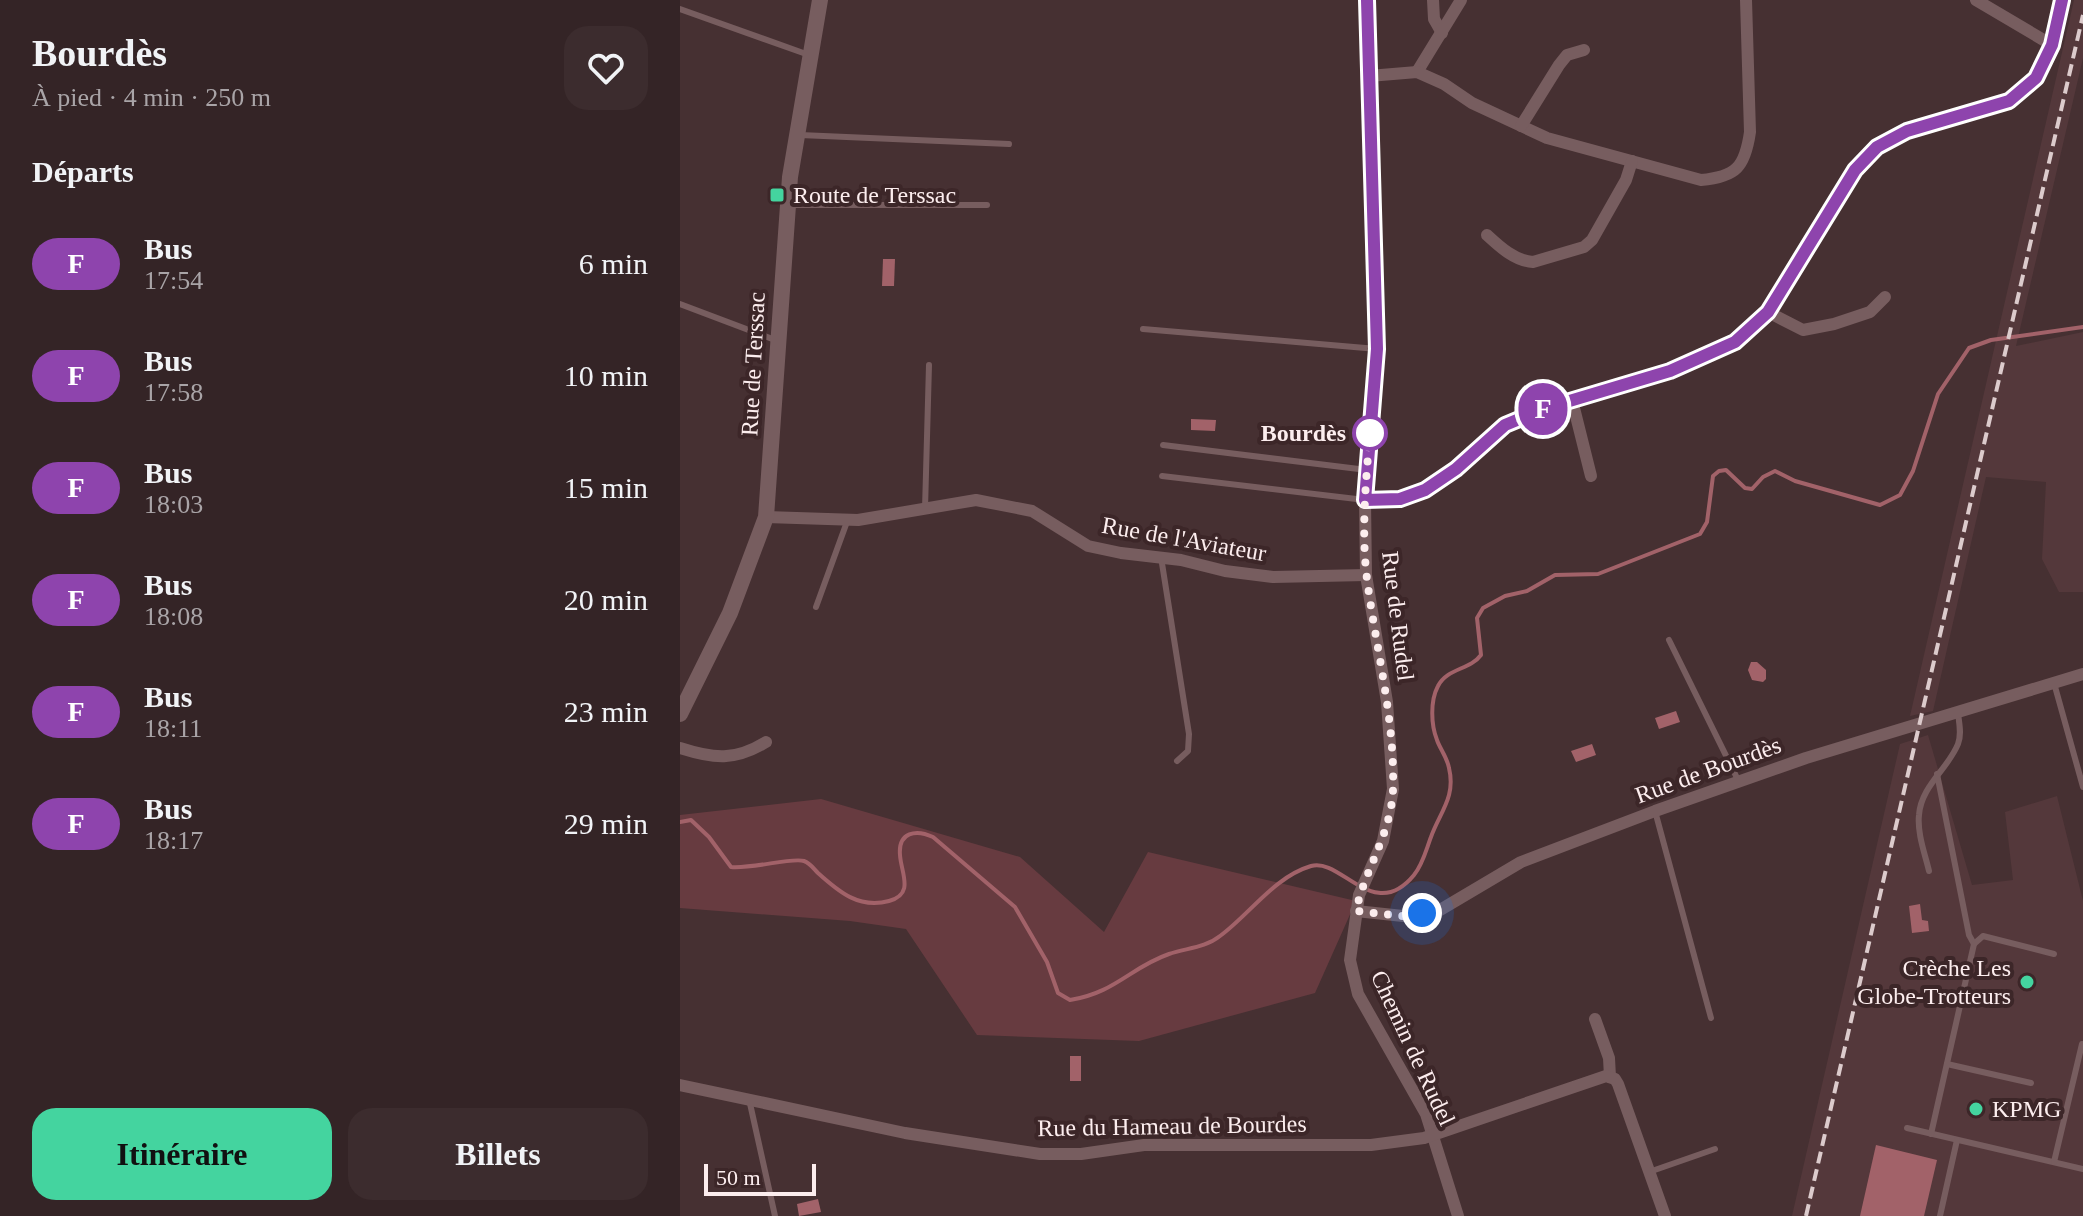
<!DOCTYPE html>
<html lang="fr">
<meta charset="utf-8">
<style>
body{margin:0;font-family:Georgia,serif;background:#3c2c2e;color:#f1f3f6;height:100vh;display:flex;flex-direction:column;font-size:30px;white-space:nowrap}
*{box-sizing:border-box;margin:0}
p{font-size:26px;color:#a9a4a7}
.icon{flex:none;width:44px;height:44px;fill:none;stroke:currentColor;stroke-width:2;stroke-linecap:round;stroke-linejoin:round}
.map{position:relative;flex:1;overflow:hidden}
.sheet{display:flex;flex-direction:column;background:#342426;width:680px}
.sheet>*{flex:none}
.badge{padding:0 16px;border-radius:26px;font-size:28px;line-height:52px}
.scale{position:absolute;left:24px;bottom:20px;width:112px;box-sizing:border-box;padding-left:8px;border:4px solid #fcedee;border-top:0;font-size:22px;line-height:28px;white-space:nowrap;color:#fcedee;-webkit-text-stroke:6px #3c2628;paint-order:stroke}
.you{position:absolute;width:40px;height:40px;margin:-20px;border:6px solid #fff;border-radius:50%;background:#1a73e8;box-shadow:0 0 0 12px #1a73e833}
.map>.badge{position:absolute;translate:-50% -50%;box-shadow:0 0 0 4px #fff}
h2{padding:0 32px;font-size:30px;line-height:72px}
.round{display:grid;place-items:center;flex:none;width:84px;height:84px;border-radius:24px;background:#3c2c2e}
.head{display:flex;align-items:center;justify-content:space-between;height:136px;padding:0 32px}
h1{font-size:38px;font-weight:600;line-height:60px}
.button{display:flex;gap:16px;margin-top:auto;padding:16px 32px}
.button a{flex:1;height:92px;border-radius:24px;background:#44d49f;color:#111;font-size:32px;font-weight:600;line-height:92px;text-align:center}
.button a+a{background:#3c2c2e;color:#f1f3f6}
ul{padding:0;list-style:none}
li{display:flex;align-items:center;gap:24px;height:112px;padding:0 32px}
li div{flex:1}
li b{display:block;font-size:30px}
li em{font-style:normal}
li .badge{min-width:88px;font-weight:700;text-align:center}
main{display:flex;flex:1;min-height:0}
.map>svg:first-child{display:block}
</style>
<main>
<section class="sheet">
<div class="head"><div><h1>Bourdès</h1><p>À pied · 4 min · 250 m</p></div><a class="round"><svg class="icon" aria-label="heart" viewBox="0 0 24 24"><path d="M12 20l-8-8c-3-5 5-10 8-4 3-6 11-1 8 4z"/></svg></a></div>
<h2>Départs</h2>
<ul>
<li><span class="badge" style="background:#8e44ad;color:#fff">F</span><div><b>Bus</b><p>17:54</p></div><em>6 min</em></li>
<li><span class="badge" style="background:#8e44ad;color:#fff">F</span><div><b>Bus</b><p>17:58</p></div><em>10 min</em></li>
<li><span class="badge" style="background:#8e44ad;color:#fff">F</span><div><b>Bus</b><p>18:03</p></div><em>15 min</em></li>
<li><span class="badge" style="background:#8e44ad;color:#fff">F</span><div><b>Bus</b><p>18:08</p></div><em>20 min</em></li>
<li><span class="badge" style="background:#8e44ad;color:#fff">F</span><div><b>Bus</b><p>18:11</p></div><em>23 min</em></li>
<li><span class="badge" style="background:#8e44ad;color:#fff">F</span><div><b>Bus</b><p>18:17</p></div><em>29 min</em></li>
</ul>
<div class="button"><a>Itinéraire</a><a>Billets</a></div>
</section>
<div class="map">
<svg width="1403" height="1216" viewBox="0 0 1403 1216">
<rect width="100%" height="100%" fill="#463032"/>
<g fill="#54383b">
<path d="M1394 0H1403V58L1336 346 1403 332V592H1379L1362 559 1366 482 1306 477 1253 711 1230 716Z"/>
<path d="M1248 735 1292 885 1333 880 1325 812 1377 796 1403 901V1216H1112L1220 744Z"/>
</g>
<path fill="#673b40" d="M141 799 340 857 424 932 468 852 676 901 635 993 459 1041 297 1035 226 929 170 921 0 908V815Z"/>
<g fill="#a26269">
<path d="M203 259H215L214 286H202Z"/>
<path d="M511 419 536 420 535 431 511 430Z"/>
<path d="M1071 662H1077L1086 670V679L1083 682 1072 680 1068 670Z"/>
<path d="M996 711 1000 722 979 729 975 718Z"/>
<path d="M912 744 916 755 896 762 891 751Z"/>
<path d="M1240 904 1242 920 1248 921 1249 931 1232 933 1229 906Z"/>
<rect x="390" y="1056" width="11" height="25"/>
<path d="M1196 1145 1257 1160 1244 1216H1180Z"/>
<path d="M138 1199 141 1212 119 1216 117 1204Z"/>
</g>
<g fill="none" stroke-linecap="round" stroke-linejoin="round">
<path stroke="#a26269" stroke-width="4" d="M0 822 11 820 29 837 51 867C73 869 112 857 124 861 130 863 134 869 138 873 159 892 179 909 209 901 235 894 221 873 220 855 218 832 236 829 253 837L335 907 367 962 378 993 390 1000C435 993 451 967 489 954 506 948 525 948 540 936 570 914 594 877 631 866 661 857 694 924 734 875 743 864 746 850 751 837 760 812 776 797 769 768 767 757 760 749 757 740 751 725 750 701 758 686 767 668 790 670 801 655L797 618 803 608 825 596 847 591 875 575 918 574 1020 534 1027 522 1033 476 1039 471 1046 470 1065 488 1072 489 1083 477 1095 471 1115 481 1200 505 1220 495 1233 471 1258 394 1289 348 1311 340 1403 327"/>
<g stroke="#775d5f" stroke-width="6">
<path d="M0 9 129 55"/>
<path d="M120 135 329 144"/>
<path d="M111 205H307"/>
<path d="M0 304 95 340"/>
<path d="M463 329 697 349"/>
<path d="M483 445 687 470"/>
<path d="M482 476 685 500"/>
<path d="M245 509 249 365"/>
<path d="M481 557 509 734 508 751 497 761"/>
<path d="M136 607 168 519"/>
<path d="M989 640 1059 782"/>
<path d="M1374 683 1403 787"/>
<path d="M1257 774 1289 935 1294 944"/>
<path d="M975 811 1031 1018"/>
<path d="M1249 871C1245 854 1237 833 1239 815 1241 786 1268 769 1278 744 1282 734 1279 723 1278 713"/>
<path d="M1267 1064 1351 1083"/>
<path d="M69 1099 95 1216"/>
<path d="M1227 1128 1403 1169"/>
<path d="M1251 1134 1294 944 1303 936 1374 954"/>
<path d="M1374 1162 1402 1044"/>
<path d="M969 1172 1035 1149"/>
<path d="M1260 1216 1277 1140"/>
</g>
<g stroke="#775d5f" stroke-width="12">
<path d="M687 0 697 349 685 500 686 575 707 702 713 789 703 841 679 895 670 960 678 994 746 1114 778 1216"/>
<path d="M753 0 754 19 762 33"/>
<path d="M1296 0 1372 45"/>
<path d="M737 72 781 0"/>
<path d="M689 76 737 72 764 84 792 103 867 138 1021 180C1056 177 1065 167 1070 132L1066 0"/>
<path d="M841 126 879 65 887 55 904 50"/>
<path d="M807 235C820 247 835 261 853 262L904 247 912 240 946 180 952 161"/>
<path d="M1088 312 1123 330 1154 324 1190 312 1205 297"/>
<path d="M892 400 911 476"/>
<path d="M685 500 720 499 745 490 776 469 825 425 866 408 990 371 1055 342 1088 312 1100 295 1175 170 1197 147 1227 131 1329 101 1356 78 1372 45 1383 0"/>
<path d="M86 517 178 520 296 500 352 511 408 546 441 553 501 560 545 571 593 577 686 575"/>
<path d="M0 748C34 759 55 761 86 742"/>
<path d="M676 911 723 916 760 910 841 862 975 811 1126 758 1403 674"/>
<path d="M915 1019 929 1058 930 1077"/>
<path d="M0 1085 225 1133 360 1154H401L464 1145H691L744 1138 926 1076 935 1079 938 1084 985 1216"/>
</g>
<path stroke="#775d5f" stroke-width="16" d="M0 714 50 613 86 517 110 177 140 0"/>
<path stroke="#dccbcc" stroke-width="4" stroke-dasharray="12 6" stroke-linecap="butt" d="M1126 1216 1403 15"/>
</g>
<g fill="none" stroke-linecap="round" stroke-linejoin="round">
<g stroke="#fff" stroke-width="18">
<path id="line" d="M687 0 697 349 685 500 720 499 745 490 776 469 825 425 866 408 990 371 1055 342 1088 312 1175 170 1197 147 1227 131 1329 101 1356 78 1372 45 1382 0"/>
</g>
<use href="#line" stroke="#8e44ad" stroke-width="12"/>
<path stroke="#fcedee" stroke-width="8" stroke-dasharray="0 14.4" d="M690 433C686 480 681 531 687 579 696 649 715 719 713 790 711 834 685 869 676 911L723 916 742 913"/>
</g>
<g fill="#44d49f" stroke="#3c2628" stroke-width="3">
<rect x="89" y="187" width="16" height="16" rx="4"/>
<circle cx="1347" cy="982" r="8"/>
<circle cx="1296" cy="1109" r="8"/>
</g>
<circle fill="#fff" stroke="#8e44ad" stroke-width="4" cx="690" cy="433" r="16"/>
<g text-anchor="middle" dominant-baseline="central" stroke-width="8" stroke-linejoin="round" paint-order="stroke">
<g font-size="24" fill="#fcedee" stroke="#3c2628" text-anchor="start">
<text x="113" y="195">Route de Terssac</text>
<text x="1331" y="968" text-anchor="end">Crèche Les<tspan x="1331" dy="28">Globe-Trotteurs</tspan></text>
<text x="1312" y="1109">KPMG</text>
</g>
<g font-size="24" fill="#fcedee" stroke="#3c2628">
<text transform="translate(73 364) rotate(-87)">Rue de Terssac</text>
<text transform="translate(504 539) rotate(10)">Rue de l'Aviateur</text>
<text transform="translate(718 616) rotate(83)">Rue de Rudel</text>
<text transform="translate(1028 770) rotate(-20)">Rue de Bourdès</text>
<text transform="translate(733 1048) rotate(65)">Chemin de Rudel</text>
<text transform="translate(492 1126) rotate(-1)">Rue du Hameau de Bourdes</text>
</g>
<g font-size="24" font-weight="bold" fill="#fcedee" stroke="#3c2628" text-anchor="end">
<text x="666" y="433">Bourdès</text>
</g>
</g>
</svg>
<div class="scale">50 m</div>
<div class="you" style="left:742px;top:913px"></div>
<b class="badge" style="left:863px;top:409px;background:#8e44ad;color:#fff">F</b>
</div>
</main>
